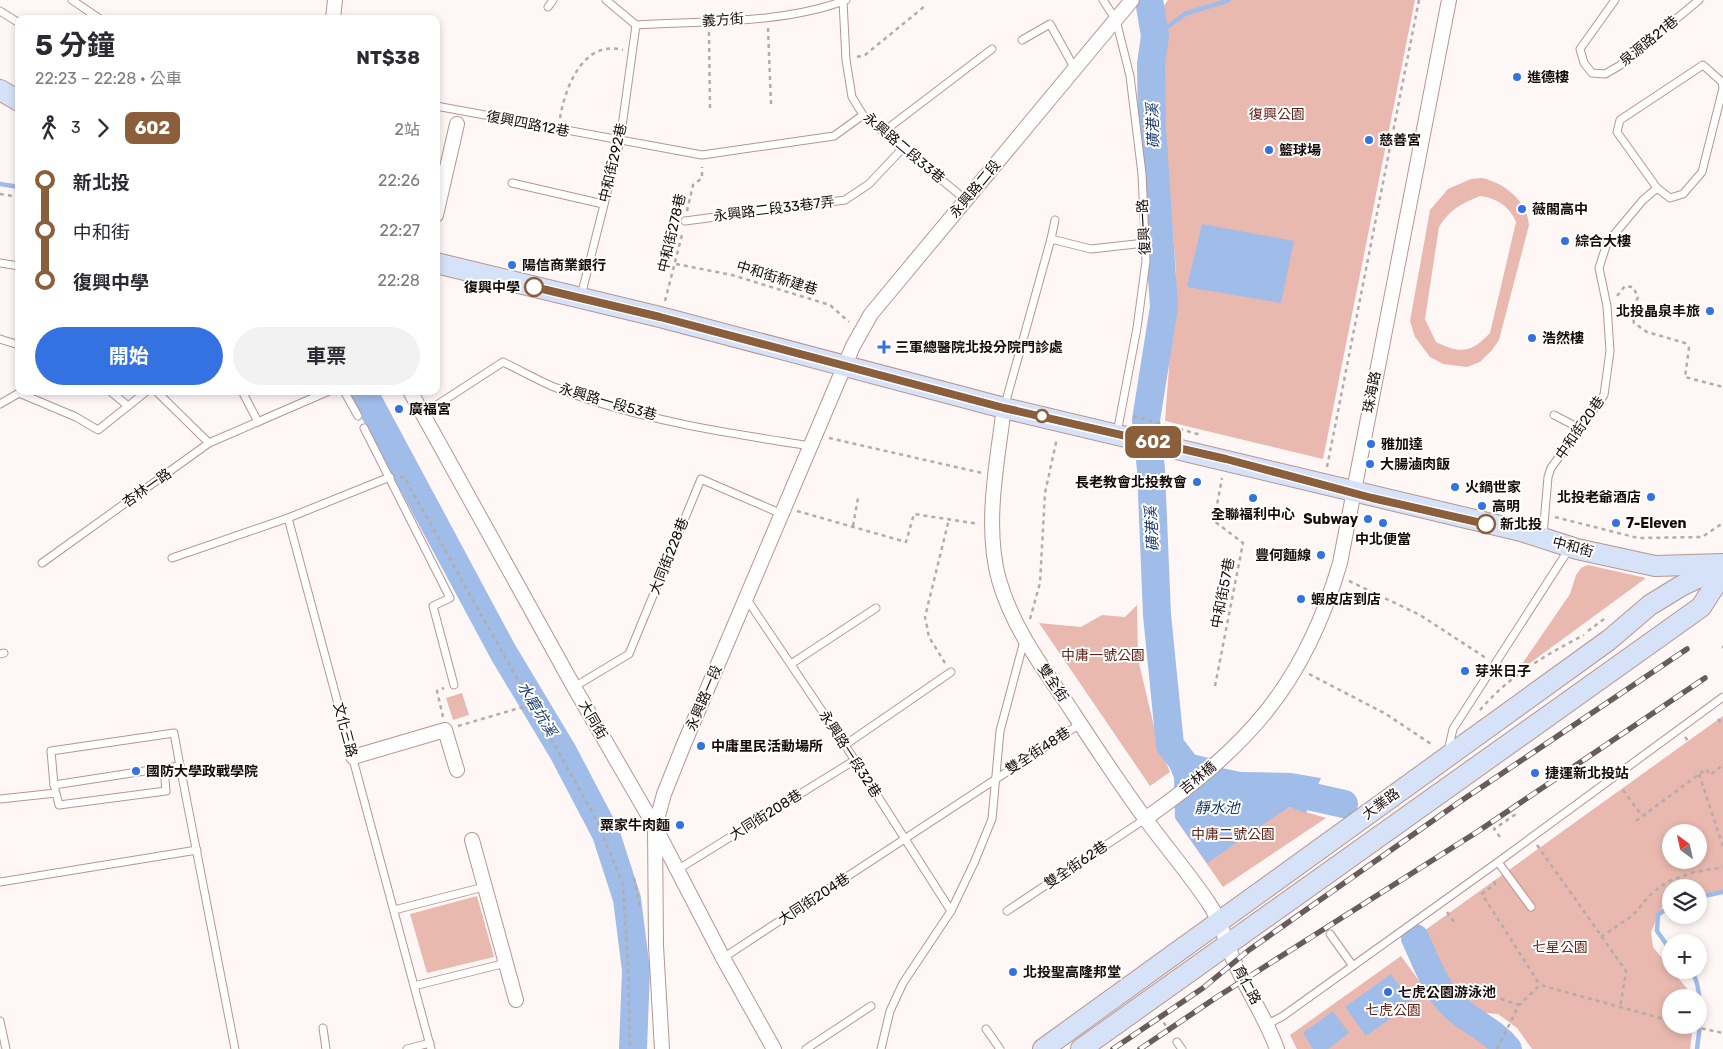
<!DOCTYPE html>
<html lang="zh-TW">
<meta charset="utf-8">
<style>
body{margin:0;font-family:Rubik,"Noto Sans TC",sans-serif;background:#f2f2f3;color:#2b2b33;height:100vh;display:flex;flex-direction:column;font-size:19px;white-space:nowrap}
*{box-sizing:border-box;margin:0}
p{font-size:16px;color:#7c7c81}
.icon{flex:none;width:28px;height:28px;fill:none;stroke:currentColor;stroke-width:2;stroke-linecap:round;stroke-linejoin:round}
.map{position:relative;flex:1;overflow:hidden}
.drawer{position:absolute;left:15px;top:15px;width:425px;height:380px;display:flex;flex-direction:column;background:#fff;border-radius:10px;box-shadow:0 2px 8px #0003}
.drawer>*{flex:none}
.badge{padding:0 10px;border-radius:8px;font-size:18px;line-height:32px}
.needle{width:32px;rotate:327deg}
.buttons{position:absolute;left:1662px;top:824px;display:grid;gap:10px}
.buttons a{display:grid;place-items:center;width:45px;height:45px;border-radius:50%;background:#fff;box-shadow:0 2px 8px #0003;font-size:25px}
.map>.badge{position:absolute;translate:-50% -50%;box-shadow:0 0 0 2px #fff}
.legs{display:flex;align-items:center;gap:8px;height:55px;padding:0 20px;font-size:16px}
.legs p{margin-inline-start:auto}
.headline{display:flex;align-items:center;justify-content:space-between;height:85px;padding:0 20px}
h1{font-size:28px;font-weight:700;line-height:38px}
.action{display:flex;gap:10px;margin-top:auto;padding:10px 20px}
.action a{flex:1;height:58px;border-radius:30px;background:#3372e0;color:#fff;font-size:20px;font-weight:700;line-height:58px;text-align:center}
.action a+a{background:#f2f2f3;color:#2b2b33}
ul{padding:0 20px;list-style:none}
li{display:flex;align-items:center;gap:18px;height:50px;font-size:19px}
li i{display:grid;place-items:center;width:8px;height:100%;margin:0 6px;background:currentColor}
li i::after{content:'';width:12px;height:12px;margin:-6px;border:4px solid;border-radius:50%;background:#fff}
li p{margin-inline-start:auto}
li:first-child i{background:linear-gradient(#0000 50%,currentColor 0)}
li:last-child i{background:linear-gradient(currentColor 50%,#0000 0)}
.map>svg:first-child{display:block}
</style>
<div class="map">
<svg width="1723" height="1049" viewBox="0 0 1723 1049">
<rect width="100%" height="100%" fill="#fff7f6"/>
<g fill="#e9b9af" fill-rule="evenodd">
<path d="M1168 0H1415L1323 459 1165 421 1176 271 1163 110 1152 22Z"/>
<path d="M1482 178C1505 183 1527 201 1529 225L1499 340 1492 350 1480 362 1467 367 1443 364 1430 357 1415 337 1410 321 1430 210 1448 189 1471 179ZM1480 196C1497 198 1509 206 1516 222L1490 333C1471 353 1461 354 1436 342L1425 319 1439 227C1449 210 1462 203 1480 196Z"/>
<path d="M1588 565 1646 578 1515 674 1570 594 1576 575 1581 568Z"/>
<path d="M1137 605 1138 659 1158 743 1170 772 1150 786 1039 623 1081 627 1102 615 1125 617Z"/>
<path d="M462 693 469 715 453 720 446 698Z"/>
<path d="M1723 716V890L1702 898 1699 897V888H1671V902L1663 905 1651 932 1653 947 1693 996 1671 998V1025H1693L1690 1049H1532L1517 1028 1498 1014 1475 1012 1456 998 1417 936ZM1671 832H1699V860H1671Z"/>
<path d="M1192 805 1289 807 1326 818 1223 887 1175 818Z"/>
<path d="M477 896 494 957 427 973 410 914Z"/>
<path d="M1401 956 1445 1016 1497 1049H1297L1290 1035Z"/>
</g>
<g fill="#a0bce9">
<path d="M1202 224 1294 241 1281 303 1187 287Z"/>
<path d="M1185 751 1194 762 1241 772 1291 773 1321 778 1306 813 1289 807 1207 863 1175 818 1174 778 1168 763Z"/>
<path d="M1391 974 1412 1003 1366 1036 1345 1007Z"/>
<path d="M1333 1011 1349 1033 1328 1049H1313L1303 1033Z"/>
</g>
<g fill="none" stroke-linecap="round" stroke-linejoin="round">
<g stroke="#a0bce9" stroke-width="4.5">
<path d="M1155 36 1185 14 1229 0"/>
<path d="M0 184 19 187"/>
<path d="M1699 897 1723 892"/>
<path d="M1671 905 1658 915 1657 931 1671 951"/>
<path d="M1690 970C1704 984 1700 1030 1697 1049"/>
</g>
<g stroke="#a0bce9" stroke-width="28">
<path d="M1149 0 1155 36 1151 64 1152 128 1164 307 1146 420 1151 470 1157 615 1170 745 1187 767 1208 772"/>
<path d="M363 391 503 652 563 752 606 834 627 899 636 970 633 1049"/>
<path d="M1277 789 1344 804"/>
<path d="M1415 938C1424 957 1432 980 1445 997 1462 1019 1490 1027 1508 1049"/>
</g>
<g stroke="#b9958e" stroke-width="9">
<g id="lane">
<path d="M72 0 100 19"/>
<path d="M606 0 636 25C703 21 784 24 846 0"/>
<path d="M1103 0 1116 20 1130 76 1142 174 1146 261 1137 328 1117 433"/>
<path d="M1615 0 1580 49 1584 63 1592 73 1605 74 1619 66 1699 0"/>
<path d="M843 1 846 60 852 97 863 115 966 200"/>
<path d="M548 7 553 0"/>
<path d="M0 11 19 23"/>
<path d="M1022 40 1050 24 1075 69"/>
<path d="M1703 65 1722 82 1723 88 1702 172 1683 194 1670 198 1657 188 1617 132 1620 120Z"/>
<path d="M436 106 702 155 834 136 863 115"/>
<path d="M883 132 992 49"/>
<path d="M512 183 603 204"/>
<path d="M685 221 845 200 869 184 902 149"/>
<path d="M1051 239 1055 220"/>
<path d="M0 263 19 266"/>
<path d="M581 296 620 141 636 25"/>
<path d="M0 339 19 345"/>
<path d="M110 391 128 406"/>
<path d="M156 391 209 443"/>
<path d="M242 391 258 422"/>
<path d="M344 391 358 416"/>
<path d="M0 404 19 393 76 417 98 430 147 391"/>
<path d="M1004 408 1051 239 1091 249 1145 243"/>
<path d="M423 414 503 362C520 370 537 380 554 387 635 419 725 433 811 446"/>
<path d="M1554 415 1581 429"/>
<path d="M364 428 450 598 433 606 454 685"/>
<path d="M390 477 288 518 431 1049"/>
<path d="M1543 535 1548 477 1551 468 1604 395 1610 351 1607 306 1599 268 1607 243 1643 200 1657 188"/>
<path d="M172 558 288 518"/>
<path d="M42 563 209 443 329 391"/>
<path d="M746 598 845 745 951 911"/>
<path d="M0 654 4 653"/>
<path d="M791 664 876 608"/>
<path d="M574 687 629 654 701 479 782 514"/>
<path d="M845 745 951 672"/>
<path d="M1448 751 1453 729 1569 549"/>
<path d="M54 785 51 751 174 733 180 766"/>
<path d="M55 788 54 785 164 768"/>
<path d="M0 799 56 793 59 805 166 791 164 768 180 766 235 1049"/>
<path d="M1498 862 1531 907"/>
<path d="M677 870 855 760"/>
<path d="M0 882 197 850"/>
<path d="M394 910 484 887"/>
<path d="M1007 911 1145 819"/>
<path d="M1330 934 1353 966"/>
<path d="M723 958 1080 724"/>
<path d="M414 986 506 963"/>
<path d="M0 1021 6 1049"/>
<path d="M1268 1024 1283 1016 1498 862 1723 697"/>
<path d="M323 1028 326 1049"/>
<path d="M986 1029 1000 1049"/>
<path d="M1177 1042 1182 1049"/>
<path d="M407 1049 430 1043"/>
<path d="M806 1049 871 1006"/>
<path d="M881 1049 890 1011 903 983 951 911 974 863 992 819 1000 731 1024 641"/>
</g>
</g>
<g stroke="#b9958e" stroke-width="16">
<g id="street">
<path d="M333 19 335 0"/>
<path d="M436 215 457 124"/>
<path d="M410 391 574 687 655 827 723 958 774 1049"/>
<path d="M1004 408C997 462 984 527 999 580 1012 625 1038 661 1064 699 1091 740 1118 782 1147 821 1167 848 1189 874 1208 902 1221 920 1225 941 1234 961 1247 991 1266 1018 1277 1049"/>
<path d="M353 757 445 730 457 770"/>
<path d="M1145 819C1248 746 1304 686 1340 563L1449 0"/>
<path d="M472 840 516 1000"/>
<path d="M662 1049 656 946 655 827 664 794 684 744 853 346 871 314 1132 0"/>
</g>
</g>
<g stroke="#b9958e" stroke-width="22">
<g id="secondary">
<path d="M0 90 19 101"/>
<path d="M436 263 660 317 1004 408 1521 531 1577 549 1655 566 1723 564"/>
<path d="M1043 1049 1609 640 1650 605 1681 586 1721 567"/>
<path d="M1081 1049 1701 607 1723 573"/>
</g>
</g>
<g stroke="#b4abaa" stroke-width="2.5" stroke-dasharray="4 4" stroke-linecap="butt">
<path d="M768 28 771 104"/>
<path d="M709 32 710 108"/>
<path d="M857 57 865 55 925 6"/>
<path d="M560 118C565 88 583 39 623 50"/>
<path d="M0 194 19 197"/>
<path d="M687 211 693 185 702 178V167"/>
<path d="M676 264 732 275 830 305 849 322"/>
<path d="M1617 296 1625 286 1633 287 1638 297 1632 311 1634 323 1647 332 1685 343 1689 348 1685 377 1723 387"/>
<path d="M665 301 683 231"/>
<path d="M1133 416 1201 435"/>
<path d="M829 438 982 473"/>
<path d="M1327 467 1419 0"/>
<path d="M400 477H404L596 819 623 885 628 965 630 1049"/>
<path d="M797 511 906 542 914 514 979 524"/>
<path d="M1555 517 1638 538 1702 537 1723 523"/>
<path d="M853 526 858 498"/>
<path d="M1349 581 1420 615 1486 658"/>
<path d="M1030 619 1040 583 1045 493 1057 438"/>
<path d="M1588 631 1604 619"/>
<path d="M1722 647H1723"/>
<path d="M945 663 929 637 925 617 949 519"/>
<path d="M1309 674 1386 714 1431 744"/>
<path d="M1215 686 1243 543 1214 521 1222 478"/>
<path d="M1480 710C1508 677 1545 655 1584 635"/>
<path d="M443 717 437 691 444 688"/>
<path d="M1718 719 1723 725"/>
<path d="M458 726 523 707"/>
<path d="M1685 737 1689 742"/>
<path d="M1699 774 1723 846"/>
<path d="M1623 790 1642 816"/>
<path d="M1636 821 1706 769 1710 775 1723 765"/>
<path d="M1500 837 1494 829 1516 814 1515 812"/>
<path d="M1537 845 1626 971 1620 1008"/>
<path d="M634 878 640 908"/>
<path d="M1494 881 1495 884 1482 894 1540 985"/>
<path d="M1447 912 1456 925"/>
<path d="M1601 937 1632 916 1653 892 1667 882 1691 873 1723 867"/>
<path d="M1478 991 1519 1005"/>
<path d="M1159 1016 1171 1033"/>
<path d="M1686 1025 1723 1033"/>
<path d="M1497 1049 1519 1005 1540 985 1671 1021"/>
</g>
<use href="#lane" stroke="#fff" stroke-width="7"/>
<use href="#street" stroke="#fff" stroke-width="14"/>
<use href="#secondary" stroke="#d6e2f8" stroke-width="20"/>
<g stroke="#675c5a" stroke-width="5.5">
<g id="rail">
<path d="M1113 1049 1203 988 1249 950 1458 803 1687 649"/>
<path d="M1140 1049 1217 997 1477 832 1705 678"/>
</g>
</g>
<use href="#rail" stroke="#fff" stroke-width="4" stroke-dasharray="11" stroke-linecap="butt"/>
</g>
<g fill="none" stroke-linecap="round" stroke-linejoin="round">
<g stroke="#fff" stroke-width="11">
<path id="line-1" d="M534 287 660 317 1004 408 1226 459 1372 498 1486 524"/>
</g>
<use href="#line-1" stroke="#8b5e3c" stroke-width="8"/>
</g>
<g fill="#3372e0" stroke="#fff" stroke-width="2">
<circle cx="1517" cy="77" r="5"/>
<circle cx="1369" cy="140" r="5"/>
<circle cx="1269" cy="150" r="5"/>
<circle cx="1522" cy="209" r="5"/>
<circle cx="1565" cy="241" r="5"/>
<circle cx="512" cy="265" r="5"/>
<circle cx="1710" cy="311" r="5"/>
<circle cx="1532" cy="338" r="5"/>
<path d="M881.5 339.5h5v5h5v5h-5v5h-5v-5h-5v-5h5z"/>
<circle cx="399" cy="409" r="5"/>
<circle cx="1371" cy="444" r="5"/>
<circle cx="1370" cy="464" r="5"/>
<circle cx="1197" cy="482" r="5"/>
<circle cx="1455" cy="487" r="5"/>
<circle cx="1651" cy="497" r="5"/>
<circle cx="1253" cy="498" r="5"/>
<circle cx="1482" cy="506" r="5"/>
<circle cx="1368" cy="519" r="5"/>
<circle cx="1383" cy="523" r="5"/>
<circle cx="1616" cy="523" r="5"/>
<circle cx="1321" cy="555" r="5"/>
<circle cx="1301" cy="599" r="5"/>
<circle cx="1465" cy="671" r="5"/>
<circle cx="701" cy="746" r="5"/>
<circle cx="136" cy="771" r="5"/>
<circle cx="1535" cy="773" r="5"/>
<circle cx="680" cy="825" r="5"/>
<circle cx="1013" cy="972" r="5"/>
<circle cx="1388" cy="992" r="5"/>
</g>
<g fill="#fff" stroke="#8b5e3c" stroke-width="2.5">
<circle cx="534" cy="287" r="9"/>
<circle cx="1042" cy="416" r="6"/>
<circle cx="1486" cy="524" r="9"/>
</g>
<g text-anchor="middle" dominant-baseline="central" stroke-width="4" stroke-linejoin="round" paint-order="stroke">
<g font-size="14" fill="#180c0a" stroke="#fff">
<text transform="translate(723 20) rotate(-4)">義方街</text>
<text transform="translate(1649 41) rotate(-39)">泉源路21巷</text>
<text transform="translate(528 124) rotate(11)">復興四路12巷</text>
<text transform="translate(904 148) rotate(40)">永興路二段33巷</text>
<text transform="translate(613 163) rotate(-77)">中和街292巷</text>
<text transform="translate(975 189) rotate(-50)">永興路二段</text>
<text transform="translate(774 209) rotate(-7)">永興路二段33巷7弄</text>
<text transform="translate(1144 227) rotate(-93)">復興一路</text>
<text transform="translate(672 233) rotate(-77)">中和街278巷</text>
<text transform="translate(777 278) rotate(17)">中和街新建巷</text>
<text transform="translate(1372 392) rotate(-79)">珠海路</text>
<text transform="translate(608 402) rotate(16)">永興路一段53巷</text>
<text transform="translate(1580 428) rotate(-55)">中和街20巷</text>
<text transform="translate(147 488) rotate(-35)">杏林一路</text>
<text transform="translate(1573 547) rotate(15)">中和街</text>
<text transform="translate(669 556) rotate(-68)">大同街228巷</text>
<text transform="translate(1223 593) rotate(-79)">中和街57巷</text>
<text transform="translate(1053 683) rotate(56)">雙全街</text>
<text transform="translate(704 698) rotate(-67)">永興路一段</text>
<text transform="translate(593 720) rotate(60)">大同街</text>
<text transform="translate(345 730) rotate(75)">文化三路</text>
<text transform="translate(1038 751) rotate(-33)">雙全街48巷</text>
<text transform="translate(850 754) rotate(57)">永興路一段32巷</text>
<text transform="translate(1198 778) rotate(-39)">吉林橋</text>
<text transform="translate(1381 804) rotate(-36)">大業路</text>
<text transform="translate(766 815) rotate(-32)">大同街208巷</text>
<text transform="translate(1076 865) rotate(-34)">雙全街62巷</text>
<text transform="translate(814 899) rotate(-33)">大同街204巷</text>
<text transform="translate(1247 985) rotate(62)">育仁路</text>
</g>
<g font-size="14" font-weight="bold" fill="#180c0a" stroke="#fff" text-anchor="start">
<text x="1527" y="77">進德樓</text>
<text x="1379" y="140">慈善宮</text>
<text x="1279" y="150">籃球場</text>
<text x="1532" y="209">薇閣高中</text>
<text x="1575" y="241">綜合大樓</text>
<text x="522" y="265">陽信商業銀行</text>
<text x="1700" y="311" text-anchor="end">北投晶泉丰旅</text>
<text x="1542" y="338">浩然樓</text>
<text x="895" y="347">三軍總醫院北投分院門診處</text>
<text x="409" y="409">廣福宮</text>
<text x="1381" y="444">雅加達</text>
<text x="1380" y="464">大腸滷肉飯</text>
<text x="1187" y="482" text-anchor="end">長老教會北投教會</text>
<text x="1465" y="487">火鍋世家</text>
<text x="1641" y="497" text-anchor="end">北投老爺酒店</text>
<text x="1492" y="506">高明</text>
<text x="1253" y="514" text-anchor="middle">全聯福利中心</text>
<text x="1358" y="519" text-anchor="end">Subway</text>
<text x="1626" y="523">7-Eleven</text>
<text x="1383" y="539" text-anchor="middle">中北便當</text>
<text x="1311" y="555" text-anchor="end">豐何麵線</text>
<text x="1311" y="599">蝦皮店到店</text>
<text x="1475" y="671">芽米日子</text>
<text x="711" y="746">中庸里民活動場所</text>
<text x="146" y="771">國防大學政戰學院</text>
<text x="1545" y="773">捷運新北投站</text>
<text x="670" y="825" text-anchor="end">粟家牛肉麵</text>
<text x="1023" y="972">北投聖高隆邦堂</text>
<text x="1398" y="992">七虎公園游泳池</text>
</g>
<g font-size="14" fill="#672117" stroke="#fff">
<text x="1277" y="114">復興公園</text>
<text x="1103" y="655">中庸一號公園</text>
<text x="1233" y="834">中庸二號公園</text>
<text x="1560" y="947">七星公園</text>
<text x="1393" y="1010">七虎公園</text>
</g>
<g font-size="14" font-weight="bold" fill="#180c0a" stroke="#fff" text-anchor="end">
<text x="520" y="287">復興中學</text>
<text x="1500" y="524" text-anchor="start">新北投</text>
</g>
<g font-size="15" font-style="italic" fill="#18376e" stroke="#fff">
<text transform="translate(1153 126) rotate(-92)">磺港溪</text>
<text transform="translate(1152 529) rotate(-93)">磺港溪</text>
<text transform="translate(537 709) rotate(59)">水磨坑溪</text>
<text x="1217" y="808">靜水池</text>
</g>
</g>
</svg>
<div class="buttons">
<a><svg class="needle" viewBox="-14 -14 28 28"><path d="M0-13l5 13h-10z" fill="#e53935"/><path d="M0 13l5-13h-10z" fill="#7c7c81"/></svg></a>
<a><svg class="icon" aria-label="layers" viewBox="0 0 24 24"><path d="M12 4l9 5-9 5-9-5zM3 14l9 5 9-5"/></svg></a>
<a>+</a>
<a>−</a>
</div>
<b class="badge" style="left:1153px;top:442px;background:#8b5e3c;color:#fff">602</b>
<section class="drawer">
<div class="headline"><div><h1>5 分鐘</h1><p>22:23 – 22:28 · 公車</p></div><b>NT$38</b></div>
<div class="legs"><svg class="icon" aria-label="walk" viewBox="0 0 24 24"><circle cx="13" cy="4" r="2"/><path d="M13 8l-2 6 4 7M11 14l-3 7M7 12l3-4h3l4 4"/></svg>3<svg class="icon" aria-label="forward" viewBox="0 0 24 24"><path d="M9 5l7 7-7 7"/></svg><b class="badge" style="background:#8b5e3c;color:#fff">602</b><p>2站</p></div>
<ul>
<li><i style="color:#8b5e3c"></i><b>新北投</b><p>22:26</p></li>
<li><i style="color:#8b5e3c"></i><span>中和街</span><p>22:27</p></li>
<li><i style="color:#8b5e3c"></i><b>復興中學</b><p>22:28</p></li>
</ul>
<div class="action"><a>開始</a><a>車票</a></div>
</section>
</div>
